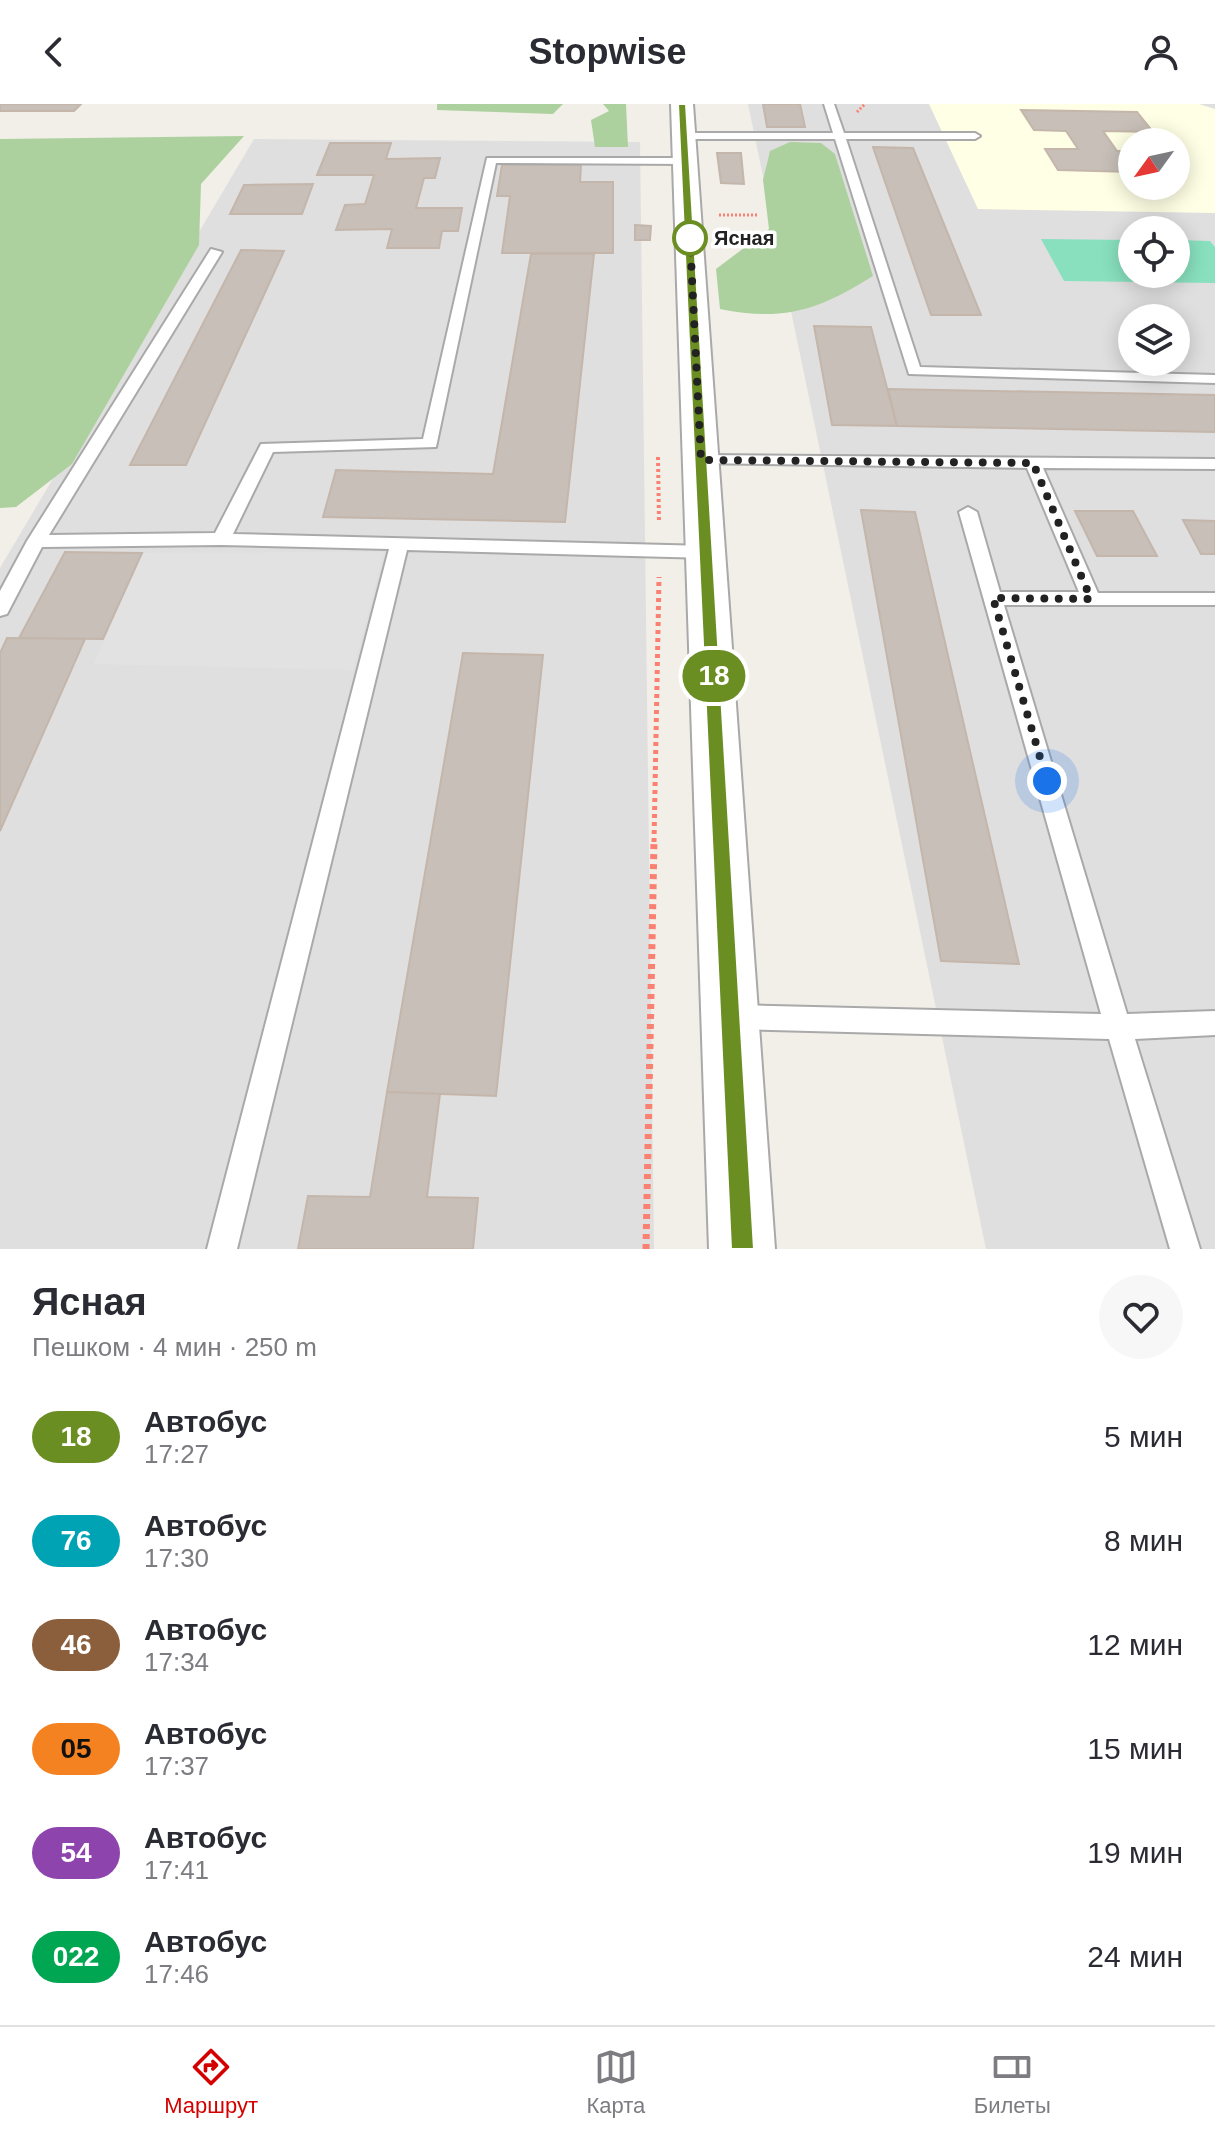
<!DOCTYPE html>
<html lang="ru">
<meta charset="utf-8">
<style>
body{margin:0;font-family:Helvetica,sans-serif;background:#f7f7f7;color:#2b2b33;height:100vh;display:flex;flex-direction:column;font-size:30px;white-space:nowrap}
*{box-sizing:border-box;margin:0}
p{font-size:26px;color:#7c7c81}
.icon{flex:none;width:44px;height:44px;fill:none;stroke:currentColor;stroke-width:2;stroke-linecap:round;stroke-linejoin:round}
.map{position:relative;height:1145px;overflow:hidden}
.drawer{display:flex;flex-direction:column;background:#fff;flex:1}
.drawer>*{flex:none}
.badge{padding:0 16px;border-radius:26px;font-size:28px;line-height:52px}
.needle{width:52px;rotate:237deg}
.controls{position:absolute;left:1118px;top:24px;display:grid;gap:16px}
.controls a{display:grid;place-items:center;width:72px;height:72px;border-radius:50%;background:#fff;box-shadow:0 4px 20px #0003;font-size:40px}
.you{position:absolute;width:40px;height:40px;margin:-20px;border:6px solid #fff;border-radius:50%;background:#1a73e8;box-shadow:0 0 0 12px #1a73e833}
.map>.badge{position:absolute;translate:-50% -50%;box-shadow:0 0 0 4px #fff}
.round{display:grid;place-items:center;flex:none;width:84px;height:84px;border-radius:42px;background:#f7f7f7}
.overview{display:flex;align-items:center;justify-content:space-between;height:136px;padding:0 32px}
h1{font-size:38px;font-weight:600;line-height:60px}
ul{padding:0;list-style:none}
li{display:flex;align-items:center;gap:24px;height:104px;padding:0 32px}
li div{flex:1}
li b{display:block;font-size:30px}
li em{font-style:normal}
li .badge{min-width:88px;font-weight:700;text-align:center}
header{display:flex;justify-content:space-between;align-items:center;height:104px;padding:0 32px;background:#fff;font-size:36px;font-weight:600}
.menu{display:flex;justify-content:space-around;align-items:center;height:112px;border-top:2px solid #e1e1e2;background:#fff;font-size:22px;color:#7c7c81}
.menu a{display:grid;justify-items:center;gap:4px}
.menu .on{color:#d40000}
.map>svg:first-child{display:block}
</style>
<header><svg class="icon" aria-label="back" viewBox="0 0 24 24"><path d="M15 5l-7 7 7 7"/></svg>Stopwise<svg class="icon" aria-label="person" viewBox="0 0 24 24"><circle cx="12" cy="8" r="4"/><path d="M4 21q1-7 8-7t8 7"/></svg></header>
<div class="map">
<svg width="1215" height="1145" viewBox="0 0 1215 1145">
<rect width="100%" height="100%" fill="#f2efe9"/>
<g fill="#e0dfdf" fill-rule="evenodd">
<path d="M748 0H1215V1145H986ZM1132 38H1176V82H1132ZM1132 126H1176V170H1132ZM1132 214H1176V258H1132Z"/>
<path d="M254 35 640 38 654 1145H0V464Z"/>
</g>
<path fill="#ffffe5" fill-rule="evenodd" d="M929 0H1199L1215 5V109L978 105ZM1132 38H1176V82H1132Z"/>
<g fill="#add19e">
<path d="M437 0H563L553 10 437 6Z"/>
<path d="M603 0H626L628 43H595L591 16 609 7Z"/>
<path d="M244 32 201 80 199 141 72 360 16 403 0 404V35Z"/>
<path d="M790 38 821 39 835 50 873 172C819 206 783 218 720 205L716 165 769 125 763 76 770 47Z"/>
</g>
<path fill="#88e0be" d="M1041 135 1132 136V170H1176V136L1210 137 1215 143V179L1064 177Z"/>
<path fill="#e2e2e2" d="M384 448 353 566 94 560 142 449Z"/>
<g fill="#c7bfb8" stroke="#c4b6ab" stroke-width="2">
<path d="M0 0H81L74 7H0Z"/>
<path d="M763 0H800L805 23H767Z"/>
<path d="M1021 6 1137 8 1153 28 1103 27 1117 47H1132V68L1058 66 1045 45H1078L1066 27 1034 26Z"/>
<path d="M330 39H391L386 55 440 54 435 74H424L416 104H462L458 127H442L439 144H387L392 125 336 126 345 101 365 100 374 71H317Z"/>
<path d="M873 43 913 44 981 211H931Z"/>
<path d="M717 49H741L744 80 721 79Z"/>
<path d="M502 61H581L580 78H613V149H502L510 92H497Z"/>
<path d="M313 80 302 110H230L244 81Z"/>
<path d="M635 121 651 122 650 136H635Z"/>
<path d="M241 146 284 147 186 361H130Z"/>
<path d="M531 150H594L565 418 323 413 336 366 493 370Z"/>
<path d="M814 222 871 223 897 322 832 321Z"/>
<path d="M888 285 1215 291V328L897 322Z"/>
<path d="M861 406 915 408 1019 860 941 857Z"/>
<path d="M1075 407H1133L1157 452H1097Z"/>
<path d="M1183 416 1215 417V450H1201Z"/>
<path d="M65 448 142 449 103 535 19 534Z"/>
<path d="M7 534 85 535 0 727V549Z"/>
<path d="M463 549 543 551 496 992 387 988Z"/>
<path d="M387 988 440 990 427 1093 478 1094 473 1145H298L308 1092 370 1093Z"/>
</g>
<g fill="none" stroke-linecap="round" stroke-linejoin="round">
<g stroke="#a9a9a9" stroke-width="4">
<g id="service">
<path d="M824 0H834L844 29H975L980 32 975 35H846L920 263 1215 271V279L909 270 835 35H684L679 32 684 29H833Z"/>
<path d="M487 54H686L692 57 686 60 496 59 436 343 273 348 233 430 708 442 717 448 708 454 407 446 237 1145H207L389 445 221 441 42 443 7 510 0 512V487L27 437 211 145 222 148 49 431 215 429 261 340 423 335Z"/>
<path d="M701 351 1215 355V365L1043 364 1098 489H1215V501H1004L1127 910 1215 907V931L1135 935 1200 1145H1170L1109 935 734 925 725 922 721 913 725 904 734 901 1101 910 959 408 968 403 977 408 1000 488H1079L1027 364 695 359 693 356Z"/>
</g>
</g>
<g stroke="#a9a9a9" stroke-width="4">
<path id="tertiary" d="M671 0H693L775 1145H709Z"/>
</g>
<g stroke="#fa8072" stroke-width="3" stroke-dasharray="2 2" stroke-linecap="butt">
<path d="M857 8 865 0"/>
<path d="M719 111H758"/>
</g>
<path stroke="#fa8072" stroke-width="4" stroke-dasharray="3 3" stroke-linecap="butt" d="M658 353 659 419"/>
<path stroke="#fa8072" stroke-width="5" stroke-dasharray="4 4" stroke-linecap="butt" d="M654 738 659 473"/>
<path stroke="#fa8072" stroke-width="7" stroke-dasharray="5 5" stroke-linecap="butt" d="M646 1145 654 736"/>
<use href="#service" fill="#fff" fill-rule="evenodd"/>
<use href="#tertiary" fill="#fff" fill-rule="evenodd"/>
</g>
<path fill="#6b8e23" stroke="#fff" stroke-width="2" d="M678 0H686L754 1145H731Z"/>
<g fill="none" stroke-linecap="round" stroke-linejoin="round">
<path stroke="#222" stroke-width="8" stroke-dasharray="0 14.4" d="M690 134 701 356 1033 359 1091 495 993 494 1047 677"/>
</g>
<circle fill="#fff" stroke="#6b8e23" stroke-width="4" cx="690" cy="134" r="16"/>
<g text-anchor="middle" dominant-baseline="central" stroke-width="7" stroke-linejoin="round" paint-order="stroke">
<g font-size="20" font-weight="bold" fill="#222" stroke="#fff" text-anchor="start">
<text x="714" y="134">Ясная</text>
</g>
</g>
</svg>
<div class="controls">
<a><svg class="needle" viewBox="-14 -14 28 28"><path d="M0-13l5 13h-10z" fill="#e53935"/><path d="M0 13l5-13h-10z" fill="#7c7c81"/></svg></a>
<a><svg class="icon" aria-label="locate" viewBox="0 0 24 24"><circle cx="12" cy="12" r="6"/><path d="M12 2v4M12 18v4M2 12h4M18 12h4"/></svg></a>
<a><svg class="icon" aria-label="layers" viewBox="0 0 24 24"><path d="M12 4l9 5-9 5-9-5zM3 14l9 5 9-5"/></svg></a>
</div>
<div class="you" style="left:1047px;top:677px"></div>
<b class="badge" style="left:714px;top:572px;background:#6b8e23;color:#fff">18</b>
</div>
<section class="drawer">
<div class="overview"><div><h1>Ясная</h1><p>Пешком · 4 мин · 250 m</p></div><a class="round"><svg class="icon" aria-label="heart" viewBox="0 0 24 24"><path d="M12 20l-8-8c-3-5 5-10 8-4 3-6 11-1 8 4z"/></svg></a></div>
<ul>
<li><span class="badge" style="background:#6b8e23;color:#fff">18</span><div><b>Автобус</b><p>17:27</p></div><em>5 мин</em></li>
<li><span class="badge" style="background:#00a3b4;color:#fff">76</span><div><b>Автобус</b><p>17:30</p></div><em>8 мин</em></li>
<li><span class="badge" style="background:#8b5e3c;color:#fff">46</span><div><b>Автобус</b><p>17:34</p></div><em>12 мин</em></li>
<li><span class="badge" style="background:#f58220;color:#111">05</span><div><b>Автобус</b><p>17:37</p></div><em>15 мин</em></li>
<li><span class="badge" style="background:#8e44ad;color:#fff">54</span><div><b>Автобус</b><p>17:41</p></div><em>19 мин</em></li>
<li><span class="badge" style="background:#00a651;color:#fff">022</span><div><b>Автобус</b><p>17:46</p></div><em>24 мин</em></li>
</ul>
</section>
<nav class="menu">
<a class="on"><svg class="icon" aria-label="directions" viewBox="0 0 24 24"><path d="M12 3l9 9-9 9-9-9zM9 14v-3h6M13 9l2 2-2 2"/></svg>Маршрут</a>
<a><svg class="icon" aria-label="map" viewBox="0 0 24 24"><path d="M3 6l6-2 6 2 6-2v14l-6 2-6-2-6 2zM9 4v14M15 6v14"/></svg>Карта</a>
<a><svg class="icon" aria-label="tickets" viewBox="0 0 24 24"><path d="M3 7h18v10H3zM15 7v10"/></svg>Билеты</a>
</nav>
